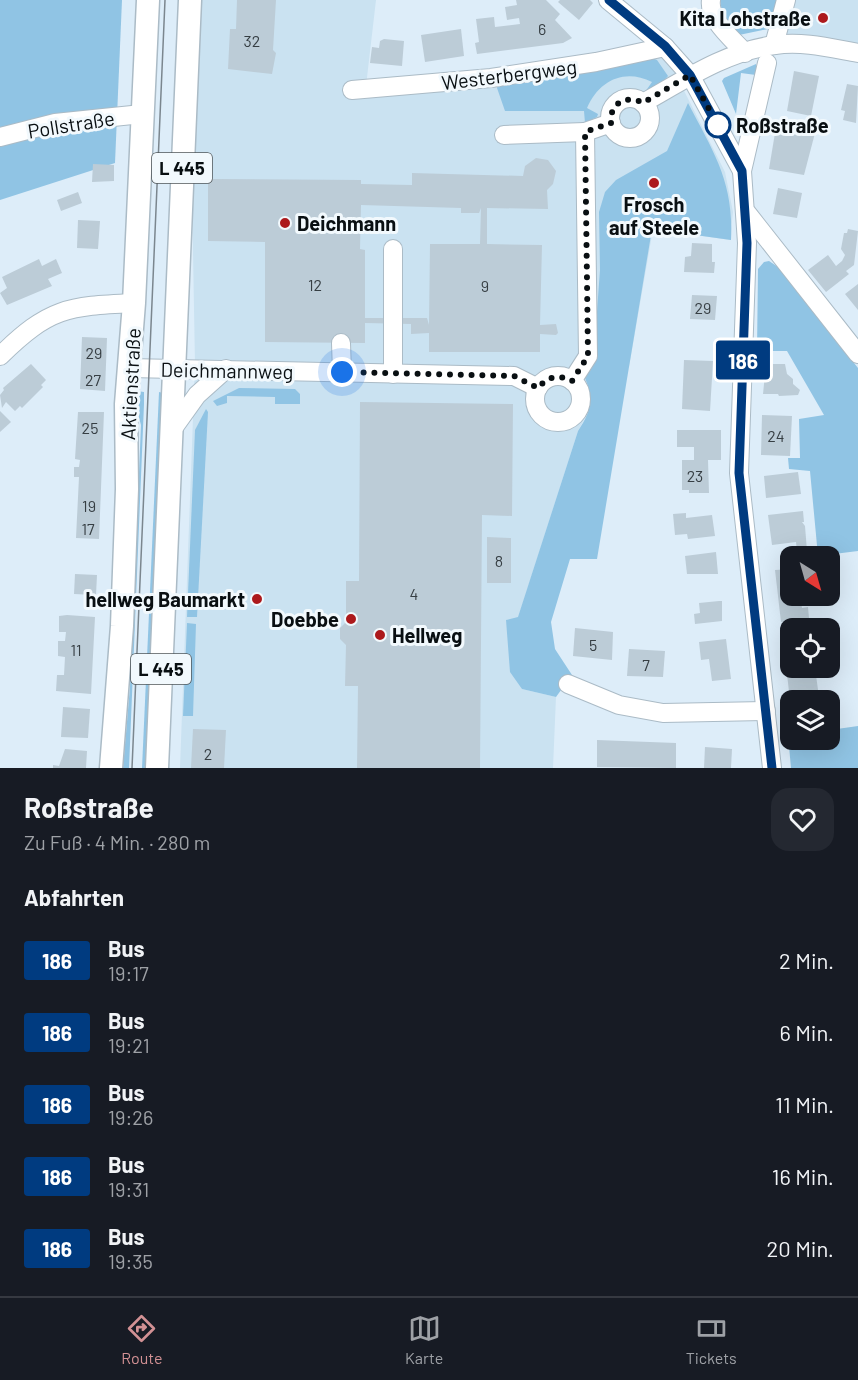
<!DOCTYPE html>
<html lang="de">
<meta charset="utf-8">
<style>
body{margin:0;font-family:Barlow,sans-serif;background:#242831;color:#f1f3f6;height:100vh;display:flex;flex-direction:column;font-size:22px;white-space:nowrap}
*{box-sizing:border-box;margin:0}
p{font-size:20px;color:#9ea1a6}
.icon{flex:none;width:33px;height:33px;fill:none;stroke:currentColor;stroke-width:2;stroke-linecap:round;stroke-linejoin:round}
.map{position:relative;height:768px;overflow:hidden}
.details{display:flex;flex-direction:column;background:#171b24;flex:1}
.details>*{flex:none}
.badge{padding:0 12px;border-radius:4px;font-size:21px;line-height:39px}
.needle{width:39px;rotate:143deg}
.tools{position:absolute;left:780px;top:546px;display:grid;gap:12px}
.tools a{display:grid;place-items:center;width:60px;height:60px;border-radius:12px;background:#171b24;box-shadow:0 6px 24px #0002;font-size:30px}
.you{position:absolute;width:30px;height:30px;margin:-15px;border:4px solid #fff;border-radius:50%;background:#1a73e8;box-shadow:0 0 0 9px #1a73e833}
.map>.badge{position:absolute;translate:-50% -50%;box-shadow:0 0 0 3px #fff}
h2{padding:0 24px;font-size:22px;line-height:54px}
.round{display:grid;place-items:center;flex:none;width:63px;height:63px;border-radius:18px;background:#242831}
.overview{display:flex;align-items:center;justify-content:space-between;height:102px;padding:0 24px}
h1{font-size:28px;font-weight:700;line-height:45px}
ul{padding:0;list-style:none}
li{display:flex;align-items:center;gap:18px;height:72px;padding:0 24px}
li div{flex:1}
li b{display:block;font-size:22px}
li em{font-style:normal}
li .badge{min-width:66px;font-weight:700;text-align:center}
.menu{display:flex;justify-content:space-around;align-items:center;height:84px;border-top:2px solid #363941;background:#171b24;font-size:16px;color:#9ea1a6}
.menu a{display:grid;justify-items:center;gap:3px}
.menu .on{color:#d29194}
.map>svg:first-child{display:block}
</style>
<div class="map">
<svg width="858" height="768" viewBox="0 0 858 768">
<rect width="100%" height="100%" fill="#ddedf9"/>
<g fill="#cae2f1">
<path d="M198 0H376L366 86 663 49 725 172 733 212 730 240 653 229 629 367H575L585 378 592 394 589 411 578 431 518 618 506 620 522 689 556 697 553 768H180L195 364 190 84Z"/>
<path d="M793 0H858V45L783 35Z"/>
</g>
<g fill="#90c4e4">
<path d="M0 0H122L115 163 0 200Z"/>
<path d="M720 0H781L773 28 739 35 723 18Z"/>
<path d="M652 58 657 60 668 76 659 87 645 92 652 82C625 68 599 80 587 108L598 114 597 117 585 123 584 111H505L497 88 498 85 585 73Z"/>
<path d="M756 64V75L741 73 736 114 722 81 724 78Z"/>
<path d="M688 103C714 153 734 182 731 240L652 229 597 559H570L551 622 555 649 572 675 556 697 522 689 510 672 506 620 518 617 578 431C591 412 594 399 585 378L593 366 600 270 599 212 605 192 616 180 667 151Z"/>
<path d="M769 261 778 267 858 368V551L818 556 810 471 789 469 788 458H800L799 419 824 415 787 351H757L758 269 764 262Z"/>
<path d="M239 388 295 389 300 394V404H275V397L227 396V403L217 406 213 401Z"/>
<path d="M137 391 144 392V404L129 768H123L130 687 141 425 134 399Z"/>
<path d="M159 392 163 393 146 768H142Z"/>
<path d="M206 409 208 412 197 617H187L195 430Z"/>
<path d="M187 623 196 624 193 716H183Z"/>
<path d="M858 726V768H791L788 735 790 734V740H830V730Z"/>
</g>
<g fill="#bcccd7" fill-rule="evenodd">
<path d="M237 0H276L273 50 276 53 272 74 228 69 230 29H236Z"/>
<path d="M516 0H546L560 14 555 20 572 38 563 43 477 54 475 43 479 42 476 19 494 17 495 27 520 24 519 18 507 20 505 7 517 5Z"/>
<path d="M560 0H590L593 3 579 20 558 2Z"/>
<path d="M461 29 464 56 425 62 421 35Z"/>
<path d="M384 39 404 41 402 66 370 63 372 47 379 48 380 41Z"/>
<path d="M794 71 819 76 811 116 787 111Z"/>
<path d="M847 84 858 86 856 123 843 120 845 111 841 110Z"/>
<path d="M776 127 815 133 804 175 769 169Z"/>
<path d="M536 158 548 160 556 171 553 184 547 190 548 209 487 208V244L542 245 540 325 556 324 558 333 556 335 540 334V352H429V333L411 334V324L365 323V343L265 342V242L208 241V179L361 180V184L412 185V173L523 176 525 166ZM361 205 461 208V213H479L481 208 480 244H430L429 325 427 318H365V250L360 249Z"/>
<path d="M93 164 114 165V181L92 182Z"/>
<path d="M778 188 802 193 797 218 773 214Z"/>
<path d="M78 192 82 203 61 211 57 200Z"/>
<path d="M78 220 100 221 98 249 77 248Z"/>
<path d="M848 229 858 231 854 265 846 271 849 274 826 292 808 270 828 255 836 266 842 261 845 255 841 249 844 233H847Z"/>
<path d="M692 243 712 244V262H715L714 273 684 272 685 257 691 256Z"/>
<path d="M39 259 42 266 56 259 62 273 48 279 52 286 7 305 0 293 7 288 2 277Z"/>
<path d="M858 284V310L845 294Z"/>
<path d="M692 295 717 296 715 320 690 319Z"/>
<path d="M82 337 107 338 105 391 80 389Z"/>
<path d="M684 360 713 361 710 411 682 409Z"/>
<path d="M31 364 46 380 41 385 43 387 22 408 20 406 15 411 6 402 2 408 0 395 4 390 3 388Z"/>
<path d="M766 364H785L787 374 793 379V384L800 390 798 395 779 396 778 394H763Z"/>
<path d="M360 402 513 404 512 516 482 515 480 768H357L358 686H345L346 645 340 639V628L346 622V581H359Z"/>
<path d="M0 411 11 422 0 432Z"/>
<path d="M78 412H104L99 539 76 538 79 477H74V467H79L80 460 75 459Z"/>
<path d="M762 415 792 416 790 456 761 455Z"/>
<path d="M677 430H721V460H708L709 493H689V490H682V460H694V447H677Z"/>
<path d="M798 472 801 494 766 498 764 476Z"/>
<path d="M803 511 804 522H802L805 526 807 551 797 552 796 542 772 545 768 515Z"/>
<path d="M686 513V518L712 515 715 536 688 539 687 534 675 535 673 514Z"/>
<path d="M487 537 511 538V583H487Z"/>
<path d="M716 552 718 574H687L685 556Z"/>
<path d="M790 569V596H800L802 608 808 607 809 618 781 622 775 570Z"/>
<path d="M75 574 97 575 96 595 74 594Z"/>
<path d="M719 601H722V621L695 624 694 614 700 613 699 603Z"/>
<path d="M67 615 95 617 91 694 56 691 57 675H64L65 657 58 656V641H65L66 632H59V616Z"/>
<path d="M575 628 613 632 612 660 573 656Z"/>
<path d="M726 639 731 679 712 681 709 659 701 660 699 642Z"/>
<path d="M790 639V668H815L819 697 823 696 824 700H790L783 640Z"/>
<path d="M629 649 665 651 663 677 627 676Z"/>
<path d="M63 707 90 709 88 738 61 737Z"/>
<path d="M193 729 226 730 224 768H191Z"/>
<path d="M597 740 676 743V768L597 767Z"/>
<path d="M705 747 732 749 731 768H704Z"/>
<path d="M65 749 87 751 86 768H53V765L59 766Z"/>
</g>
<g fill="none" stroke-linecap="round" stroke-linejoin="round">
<g stroke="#abbbc6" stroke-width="20">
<g id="minor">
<path d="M608 0 665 47 690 75 742 171"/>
<path d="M711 0C708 20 733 39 745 53"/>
<path d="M774 45 786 0"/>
<path d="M767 63 742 171 747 243 739 473 772 768"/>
<path d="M352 90 491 78 596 62 665 47"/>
<circle cx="630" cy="118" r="20"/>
<path d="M643 103C684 80 727 51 775 45 803 41 830 48 858 53"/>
<path d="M504 135 585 132"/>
<path d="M0 137 55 123 142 114"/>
<path d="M747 213 858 354"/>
<path d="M341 343 342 372"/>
<path d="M0 356C49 308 67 306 134 303"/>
<path d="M129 368 514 376 538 388"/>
<path d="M393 374V249"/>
<circle cx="558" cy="399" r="23"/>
<path d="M572 381 588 356 585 132 611 123"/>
<path d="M172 430 197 395 226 369"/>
<path d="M568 684 619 705 663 713 766 711"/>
</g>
</g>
<g stroke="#abbbc6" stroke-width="25">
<g id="major">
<path d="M111 768 122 626 127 489 126 404 134 303 148 0"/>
<path d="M157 768 190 0"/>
</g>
</g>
<use href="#minor" stroke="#fff" stroke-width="18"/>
<use href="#major" stroke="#fff" stroke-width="22"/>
<path stroke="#7b868e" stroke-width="1.5" d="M132 768 165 0"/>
</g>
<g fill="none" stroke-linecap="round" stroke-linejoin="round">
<g stroke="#fff" stroke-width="14">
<path id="line" d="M609 0 665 46 690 75 742 171 747 243 739 473 772 768"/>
</g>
<use href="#line" stroke="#003b80" stroke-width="9"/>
<path stroke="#090f12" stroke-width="6" stroke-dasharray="0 10.8" d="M342 372 514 376 538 388C548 376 558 374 572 381L588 356 585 132 611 123C609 103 627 94 643 103L690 75 718 125"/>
</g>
<g fill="#ac191c" stroke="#f2f9fd" stroke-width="2">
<circle cx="823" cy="18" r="6"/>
<circle cx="654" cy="183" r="6"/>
<circle cx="285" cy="223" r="6"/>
<circle cx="257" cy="599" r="6"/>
<circle cx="351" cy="619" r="6"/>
<circle cx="380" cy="635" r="6"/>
</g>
<circle fill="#fff" stroke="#003b80" stroke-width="3" cx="718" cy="125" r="12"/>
<g text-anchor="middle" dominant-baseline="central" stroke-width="6" stroke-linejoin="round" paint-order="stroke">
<g font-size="16" fill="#363e43">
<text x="542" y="28">6</text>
<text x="252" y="40">32</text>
<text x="315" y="284">12</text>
<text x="485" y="285">9</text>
<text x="703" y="307">29</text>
<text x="94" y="352">29</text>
<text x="93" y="379">27</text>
<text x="90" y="427">25</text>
<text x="776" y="435">24</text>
<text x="695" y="475">23</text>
<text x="89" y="505">19</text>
<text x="88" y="528">17</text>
<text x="499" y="560">8</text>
<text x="414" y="593">4</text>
<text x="593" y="644">5</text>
<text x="76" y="649">11</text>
<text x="646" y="664">7</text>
<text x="208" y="753">2</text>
</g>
<g fill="#f2f9fd" stroke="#4f5558" stroke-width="1.5">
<rect x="152" y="153" width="60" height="30" rx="4.5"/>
<rect x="131" y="654" width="60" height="30" rx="4.5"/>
</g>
<g font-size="18" font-weight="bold" fill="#090f12">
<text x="182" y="168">L 445</text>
<text x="161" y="669">L 445</text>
</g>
<g font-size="20" font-weight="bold" fill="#090f12" stroke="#f2f9fd" text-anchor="end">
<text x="811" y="18">Kita Lohstraße</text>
<text x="654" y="204" text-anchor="middle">Frosch<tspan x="654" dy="23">auf Steele</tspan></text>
<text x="297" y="223" text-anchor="start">Deichmann</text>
<text x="245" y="599">hellweg Baumarkt</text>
<text x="339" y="619">Doebbe</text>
<text x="392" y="635" text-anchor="start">Hellweg</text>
</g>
<g font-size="20" fill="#090f12" stroke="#f2f9fd">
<text transform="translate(509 74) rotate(-7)">Westerbergweg</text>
<text transform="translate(71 124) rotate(-9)">Pollstraße</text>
<text transform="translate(227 370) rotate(1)">Deichmannweg</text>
<text transform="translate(130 384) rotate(-87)">Aktienstraße</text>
</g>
<g font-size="20" font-weight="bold" fill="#090f12" stroke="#f2f9fd" text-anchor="start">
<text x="736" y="125">Roßstraße</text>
</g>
</g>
</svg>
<div class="tools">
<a><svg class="needle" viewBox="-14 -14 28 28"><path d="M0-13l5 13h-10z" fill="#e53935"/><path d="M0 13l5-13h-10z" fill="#9ea1a6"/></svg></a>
<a><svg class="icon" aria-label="locate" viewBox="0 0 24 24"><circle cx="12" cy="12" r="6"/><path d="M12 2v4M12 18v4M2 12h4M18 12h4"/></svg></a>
<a><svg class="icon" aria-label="layers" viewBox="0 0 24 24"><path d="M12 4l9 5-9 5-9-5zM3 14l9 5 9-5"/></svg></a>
</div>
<div class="you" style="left:342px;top:372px"></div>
<b class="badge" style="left:743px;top:360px;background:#003b80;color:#fff">186</b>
</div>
<section class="details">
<div class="overview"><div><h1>Roßstraße</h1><p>Zu Fuß · 4 Min. · 280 m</p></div><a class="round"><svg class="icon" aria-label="heart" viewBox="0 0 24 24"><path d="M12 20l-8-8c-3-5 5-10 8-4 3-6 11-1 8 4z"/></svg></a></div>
<h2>Abfahrten</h2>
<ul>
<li><span class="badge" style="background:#003b80;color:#fff">186</span><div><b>Bus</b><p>19:17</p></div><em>2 Min.</em></li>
<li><span class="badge" style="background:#003b80;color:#fff">186</span><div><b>Bus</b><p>19:21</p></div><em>6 Min.</em></li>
<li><span class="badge" style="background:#003b80;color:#fff">186</span><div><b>Bus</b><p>19:26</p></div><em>11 Min.</em></li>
<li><span class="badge" style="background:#003b80;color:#fff">186</span><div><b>Bus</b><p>19:31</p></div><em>16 Min.</em></li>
<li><span class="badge" style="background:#003b80;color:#fff">186</span><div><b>Bus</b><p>19:35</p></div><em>20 Min.</em></li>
</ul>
</section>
<nav class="menu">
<a class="on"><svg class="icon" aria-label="directions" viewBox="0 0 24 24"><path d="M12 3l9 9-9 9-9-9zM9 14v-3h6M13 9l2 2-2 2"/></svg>Route</a>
<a><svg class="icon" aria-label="map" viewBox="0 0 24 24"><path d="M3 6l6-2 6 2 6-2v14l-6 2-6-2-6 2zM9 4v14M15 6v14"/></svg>Karte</a>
<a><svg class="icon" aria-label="tickets" viewBox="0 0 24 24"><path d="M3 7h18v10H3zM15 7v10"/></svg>Tickets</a>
</nav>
